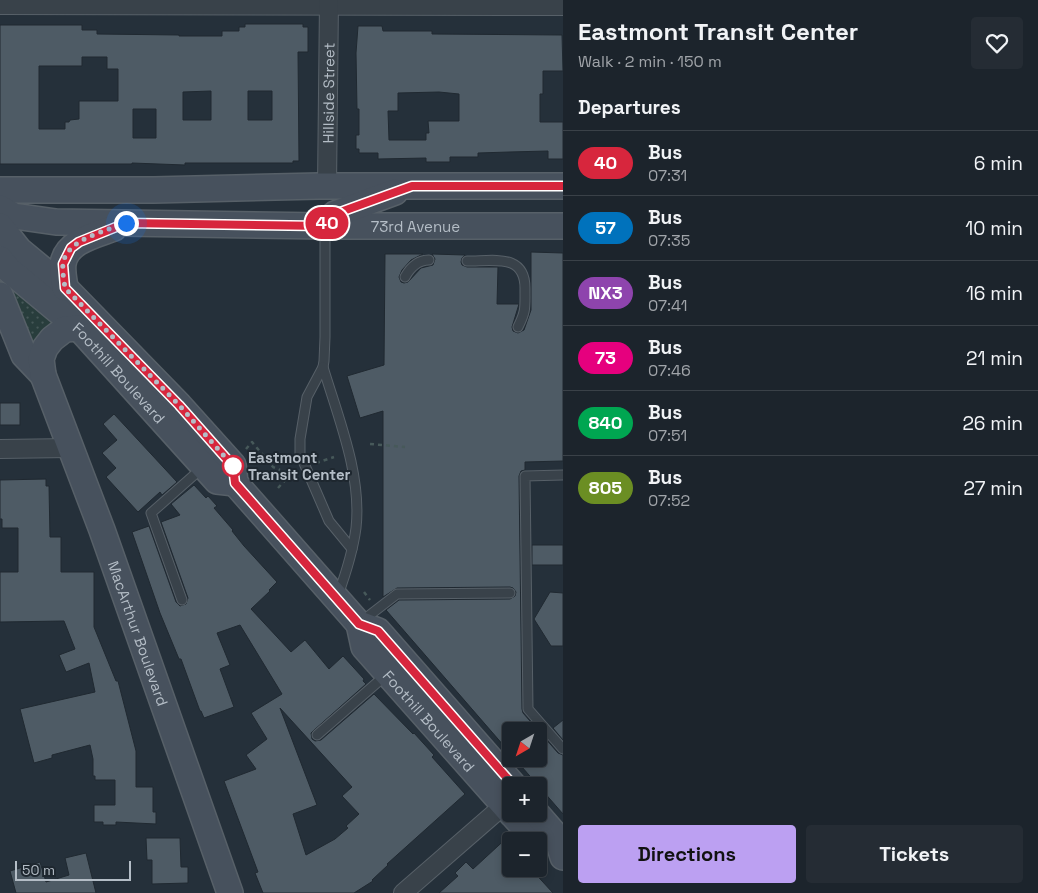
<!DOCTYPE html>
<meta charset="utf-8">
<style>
body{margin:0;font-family:"Space Grotesk",sans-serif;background:#252c34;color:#f1f3f6;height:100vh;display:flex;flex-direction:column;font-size:19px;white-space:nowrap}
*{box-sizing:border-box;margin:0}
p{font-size:16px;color:#a0a4a9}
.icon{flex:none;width:28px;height:28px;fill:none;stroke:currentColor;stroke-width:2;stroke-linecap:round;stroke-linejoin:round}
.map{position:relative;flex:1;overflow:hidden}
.side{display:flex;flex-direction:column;background:#1c242c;width:475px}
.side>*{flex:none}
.badge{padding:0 10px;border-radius:16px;font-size:18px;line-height:32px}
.needle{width:32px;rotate:219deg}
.controls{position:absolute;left:502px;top:722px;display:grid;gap:10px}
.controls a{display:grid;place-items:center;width:45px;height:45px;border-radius:5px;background:#1c242c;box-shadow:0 2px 8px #0003,0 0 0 1px #3a4148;font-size:25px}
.scale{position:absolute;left:15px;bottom:12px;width:116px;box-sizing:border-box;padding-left:5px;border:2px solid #b4bdc6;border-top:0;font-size:14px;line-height:18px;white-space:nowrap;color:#b4bdc6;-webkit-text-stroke:4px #1e272f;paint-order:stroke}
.you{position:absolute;width:25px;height:25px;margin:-12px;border:4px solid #fff;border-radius:50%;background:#1a73e8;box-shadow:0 0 0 8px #1a73e833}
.map>.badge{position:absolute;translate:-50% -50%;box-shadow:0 0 0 2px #fff}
h2{padding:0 15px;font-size:19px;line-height:45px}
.round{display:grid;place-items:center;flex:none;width:52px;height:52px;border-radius:5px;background:#252c34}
.head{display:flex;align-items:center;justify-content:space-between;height:85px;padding:0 15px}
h1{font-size:24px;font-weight:700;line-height:38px}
.action{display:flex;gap:10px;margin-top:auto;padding:10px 15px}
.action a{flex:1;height:58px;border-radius:5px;background:#bca0f2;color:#111;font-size:20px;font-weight:700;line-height:58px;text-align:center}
.action a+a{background:#252c34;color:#f1f3f6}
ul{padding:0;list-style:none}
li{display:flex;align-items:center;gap:15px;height:65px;padding:0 15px;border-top:1px solid #3a4148}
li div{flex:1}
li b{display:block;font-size:19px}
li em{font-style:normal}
li .badge{min-width:55px;font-weight:700;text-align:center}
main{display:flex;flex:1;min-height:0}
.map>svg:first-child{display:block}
</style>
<main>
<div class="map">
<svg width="563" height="893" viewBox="0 0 563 893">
<defs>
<pattern id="park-dots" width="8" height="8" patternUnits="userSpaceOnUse" patternTransform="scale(1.25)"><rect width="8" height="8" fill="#283d3c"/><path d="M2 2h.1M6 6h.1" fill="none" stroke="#455757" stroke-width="1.8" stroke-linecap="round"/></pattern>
</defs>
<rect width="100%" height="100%" fill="#25303a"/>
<path fill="url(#park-dots)" d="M4 278 59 323C42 330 39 336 32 351L8 295Z"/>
<g fill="#4e5b65" stroke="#202931" fill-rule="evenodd">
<path d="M245 24H303V27H308V52H298L299 161H293V163H185V165L132 163V164H0V25H82V30H97V34L179 35V36H222V31H239V27H245ZM82 57H107V69H118V101H79V119L70 120 69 122H65V129H39V66H82ZM211 91V120H183V92ZM248 91H272V120H248ZM133 109H156V138H133Z"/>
<path d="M358 26H382L383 31H432V34L562 35 563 71H543V94H540V122H563V159H548V151L509 152 478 153V157H450V162H426V158L378 159V153H359V149H356V135H359V109H357L356 53ZM439 92 459 94V121H428L429 133H426V140H389L388 111H398V93Z"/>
<path d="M531 252 563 253V461L525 462V470L521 471 519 476 522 709 523 713 558 753 563 755V814L515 759H539V731H511V754L386 610 399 600 510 599 515 596 516 592 513 588 510 587 397 588 383 597V411L360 418 347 376 384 365 385 254H423L411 260 402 270 399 277 401 282 404 283 408 282 421 268 433 265 435 259 432 254 465 255 462 258 461 262 462 265 467 267H498L497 304H519L512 327 513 331 518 333 524 330 531 310Z"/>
<rect x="0" y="403" width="20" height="22"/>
<path d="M114 414 177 482 162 495 160 492 138 512 106 477 116 468 102 453 117 440 103 424Z"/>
<path d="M46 479V486H49L50 537H61V572H94V627L116 681H118L136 751V787H153V812H156V824L116 822V825H103V822H94V805H115V780H95V776H93V759L90 745 52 755V758L34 763 20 709 95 692 89 663 66 672 59 655 75 649 64 621 0 622V572H18V528H2V519H0V480Z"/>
<path d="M194 485 206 498 208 496 217 506 214 508 233 530 232 531 244 546 277 582 269 590 270 591 251 609 291 652 305 640 329 669 343 656 364 679 363 681 366 684 313 731 311 733 312 739 315 741 321 740 374 694 413 734 414 733 434 755 432 757 465 794 387 864 388 865 372 880 373 881 354 893H263L255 873 258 872 224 781 256 769 246 755 267 739 251 713 282 694 240 625 217 633 230 665 220 669 234 707 204 718 201 711H200L181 659H179L160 613 132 532 149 526 176 602 180 606 186 604 188 598 161 522 180 515 171 504ZM280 708 352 787 342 796 359 814 346 826 348 828 335 839 306 855 293 814 317 805Z"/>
<rect x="532" y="545" width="31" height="20"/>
<path d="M550 592 563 593V646H551L534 619Z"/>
<path d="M563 720V740L553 728Z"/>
<path d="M511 834V869H531L553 893H439L458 876 455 873 466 862 473 869Z"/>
<path d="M146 838H180L181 867H188V883L152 884V860H147Z"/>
<path d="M86 853 96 893H16L10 871 40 862 46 882 69 875 65 858Z"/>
</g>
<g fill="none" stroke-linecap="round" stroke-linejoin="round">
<g stroke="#576068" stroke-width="11">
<g id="lane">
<path d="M325 228V337L324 361 323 367 307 397 300 439V454L329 521 352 549"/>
<path d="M467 261C494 261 526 253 525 290 525 308 526 311 518 327"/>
<path d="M405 277C410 268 417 260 429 260"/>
<path d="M323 367C338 417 362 475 356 528 353 551 346 573 338 595"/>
<path d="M563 475 525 476 528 709 563 749"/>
<path d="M182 600 151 513 202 468"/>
<path d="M362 621 397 594 510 593"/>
<path d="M317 735 387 674"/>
</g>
</g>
<g stroke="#576068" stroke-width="20">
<g id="street">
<path d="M0 5 563 6"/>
<path id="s1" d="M327 187 329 0"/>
<path d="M0 449 70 448"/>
<path d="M403 893 511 799"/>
</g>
</g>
<g stroke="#576068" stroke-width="28">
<g id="secondary">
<path d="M0 190H154L319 186H563"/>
<path id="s2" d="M0 208 14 216 56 222 325 226H563"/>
<path d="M0 226 19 250 65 288 179 405 233 465 235 483 359 624 378 631 514 786"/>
<path d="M325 226 329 219 335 214 395 192"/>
<path id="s3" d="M0 259 9 270 79 328 217 481 235 483"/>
<path d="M65 288C64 280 62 272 63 264 66 241 96 235 114 228"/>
<path d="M0 295 24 355 43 375"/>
<path id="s4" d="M79 328 65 329 52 339 45 348 41 359 43 375 102 530 230 893"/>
<path id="s5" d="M359 624 364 647 511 813"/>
<path d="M512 814 537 841"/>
<path d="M537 814 557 837 563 857"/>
</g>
</g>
<g stroke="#47595a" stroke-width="2.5" stroke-dasharray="4 4" stroke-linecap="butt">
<path d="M370 444 405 447"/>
<path d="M246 449 252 442 273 467 280 470"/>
<path d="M316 463 334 457"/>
<path d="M278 488 287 478"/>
<path d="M364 592 370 600"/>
</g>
<use href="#lane" stroke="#39424a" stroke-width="9"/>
<use href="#street" stroke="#39424a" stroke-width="18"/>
<use href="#secondary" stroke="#47515d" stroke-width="25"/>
</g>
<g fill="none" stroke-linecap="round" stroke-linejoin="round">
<g stroke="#fff" stroke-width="11">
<path id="line" d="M514 786 378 631 359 624 235 483 233 466 179 405 65 288 63 264 71 248 79 242 126 223 325 226 329 219 335 214 412 186H563"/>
</g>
<use href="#line" stroke="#d7263d" stroke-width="8"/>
<path stroke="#b4bdc6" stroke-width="5" stroke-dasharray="0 9" d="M126 223C107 231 66 239 63 264 62 271 64 280 65 288L179 405 233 466"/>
</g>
<circle fill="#fff" stroke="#d7263d" stroke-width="2.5" cx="233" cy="466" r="10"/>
<g text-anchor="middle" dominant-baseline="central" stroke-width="4" stroke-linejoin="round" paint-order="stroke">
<g font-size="15" fill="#b4bdc6" stroke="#1e272f">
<text stroke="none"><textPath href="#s1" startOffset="94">Hillside Street</textPath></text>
<text stroke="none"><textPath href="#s2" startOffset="418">73rd Avenue</textPath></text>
<text stroke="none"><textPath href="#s3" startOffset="165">Foothill Boulevard</textPath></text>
<text stroke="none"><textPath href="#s4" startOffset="345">MacArthur Boulevard</textPath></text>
<text stroke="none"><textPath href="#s5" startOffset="122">Foothill Boulevard</textPath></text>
</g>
<g font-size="15" font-weight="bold" fill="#b4bdc6" stroke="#1e272f" text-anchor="start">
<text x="248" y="457">Eastmont<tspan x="248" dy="17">Transit Center</tspan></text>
</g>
</g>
</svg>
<div class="controls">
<a><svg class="needle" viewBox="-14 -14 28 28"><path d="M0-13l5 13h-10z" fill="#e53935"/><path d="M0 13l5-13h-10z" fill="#a0a4a9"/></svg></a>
<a>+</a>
<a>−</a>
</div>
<div class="scale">50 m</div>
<div class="you" style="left:126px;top:223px"></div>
<b class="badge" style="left:327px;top:223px;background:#d7263d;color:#fff">40</b>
</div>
<section class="side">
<div class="head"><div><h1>Eastmont Transit Center</h1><p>Walk · 2 min · 150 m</p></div><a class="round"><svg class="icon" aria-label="heart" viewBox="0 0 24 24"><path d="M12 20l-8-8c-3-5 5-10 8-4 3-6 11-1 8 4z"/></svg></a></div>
<h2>Departures</h2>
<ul>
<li><span class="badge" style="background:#d7263d;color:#fff">40</span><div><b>Bus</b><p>07:31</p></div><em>6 min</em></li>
<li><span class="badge" style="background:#0072bc;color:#fff">57</span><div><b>Bus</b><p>07:35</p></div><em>10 min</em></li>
<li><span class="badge" style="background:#8e44ad;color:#fff">NX3</span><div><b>Bus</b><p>07:41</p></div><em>16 min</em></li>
<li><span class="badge" style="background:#e6007e;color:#fff">73</span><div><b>Bus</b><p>07:46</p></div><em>21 min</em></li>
<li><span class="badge" style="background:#00a651;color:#fff">840</span><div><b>Bus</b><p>07:51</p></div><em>26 min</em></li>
<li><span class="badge" style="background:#6b8e23;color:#fff">805</span><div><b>Bus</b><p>07:52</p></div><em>27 min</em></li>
</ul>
<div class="action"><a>Directions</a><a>Tickets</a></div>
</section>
</main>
